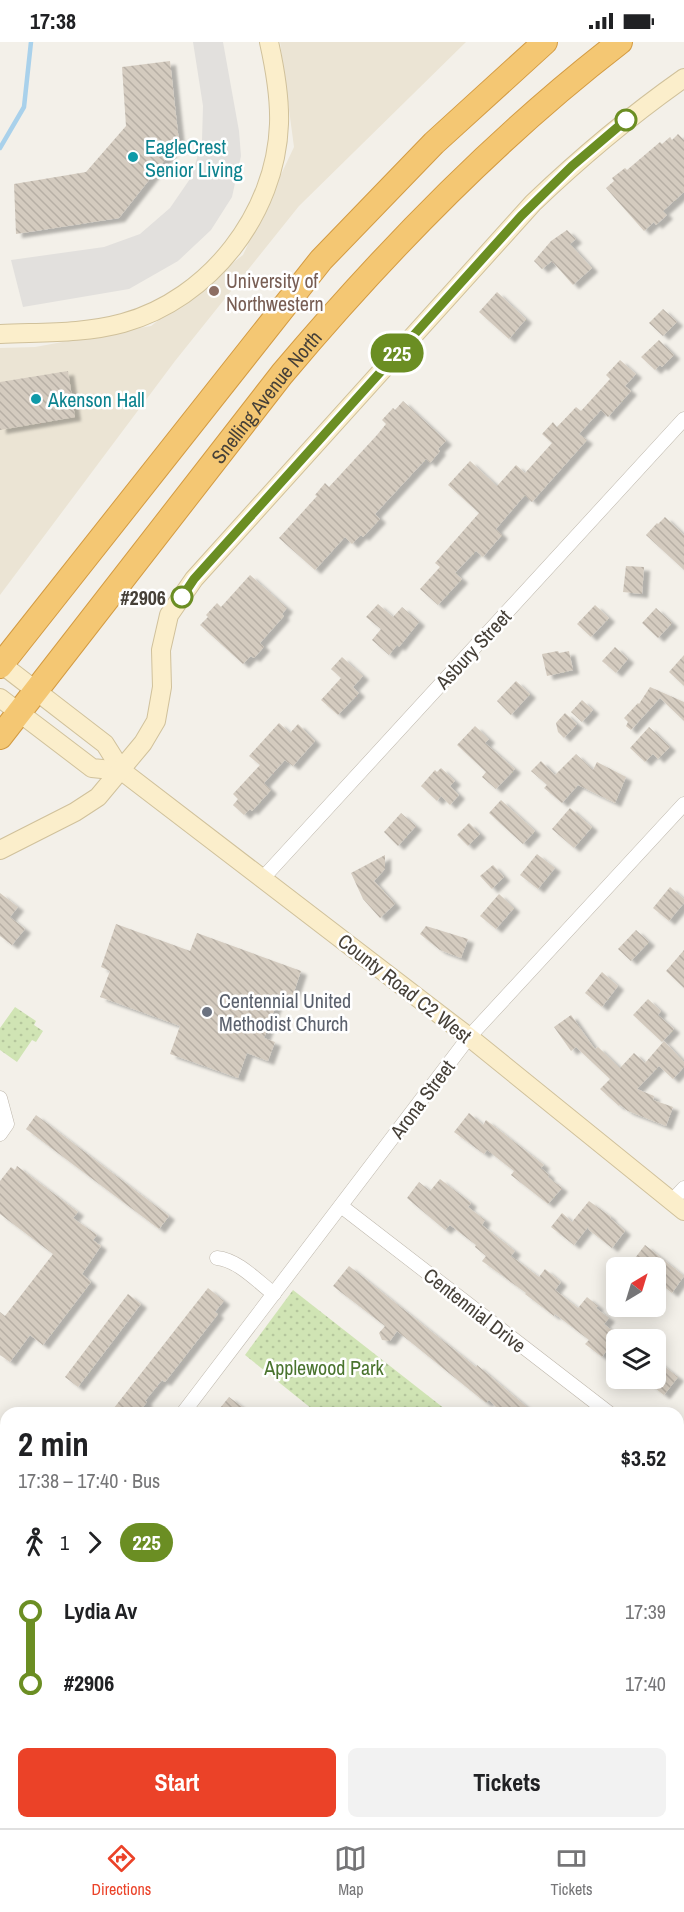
<!DOCTYPE html>
<meta charset="utf-8">
<style>
body{margin:0;font-family:"Archivo Narrow",sans-serif;background:#f2f2f2;color:#202124;height:100vh;display:flex;flex-direction:column;font-size:22px;white-space:nowrap}
*{box-sizing:border-box;margin:0}
p{font-size:20px;color:#757577}
.icon{flex:none;width:33px;height:33px;fill:none;stroke:currentColor;stroke-width:2;stroke-linecap:round;stroke-linejoin:round}
.map{position:relative;flex:1;overflow:hidden}
.details{position:absolute;left:0px;top:1365px;width:684px;height:422px;display:flex;flex-direction:column;background:#fff;border-radius:18px 18px 0 0;box-shadow:0 3px 15px #0003}
.details>*{flex:none}
.badge{padding:0 12px;border-radius:20px;font-size:21px;line-height:39px}
.needle{width:39px;rotate:38deg}
.controls{position:absolute;left:606px;top:1215px;display:grid;gap:12px}
.controls a{display:grid;place-items:center;width:60px;height:60px;border-radius:9px;background:#fff;box-shadow:0 3px 15px #0003;font-size:30px}
.map>.badge{position:absolute;translate:-50% -50%;box-shadow:0 0 0 3px #fff}
.legs{display:flex;align-items:center;gap:9px;height:66px;padding:0 18px;font-size:20px}
.legs p{margin-inline-start:auto}
.overview{display:flex;align-items:center;justify-content:space-between;height:102px;padding:0 18px}
h1{font-size:33px;font-weight:700;line-height:45px}
.button{display:flex;gap:12px;margin-top:auto;padding:12px 18px}
.button a{flex:1;height:69px;border-radius:9px;background:#eb4228;color:#fff;font-size:24px;font-weight:700;line-height:69px;text-align:center}
.button a+a{background:#f2f2f2;color:#202124}
ul{padding:0 18px;list-style:none}
li{display:flex;align-items:center;gap:21px;height:72px;font-size:22px}
li i{display:grid;place-items:center;width:9px;height:100%;margin:0 8px;background:currentColor}
li i::after{content:'';width:15px;height:15px;margin:-8px;border:4px solid;border-radius:50%;background:#fff}
li p{margin-inline-start:auto}
li:first-child i{background:linear-gradient(#0000 50%,currentColor 0)}
li:last-child i{background:linear-gradient(currentColor 50%,#0000 0)}
.status{display:flex;justify-content:space-between;align-items:center;height:42px;padding:0 30px;background:#fff;direction:ltr}
.status svg{height:16px;fill:currentColor}
.menu{display:flex;justify-content:space-around;align-items:center;height:84px;border-top:2px solid #e0e0e0;background:#fff;font-size:16px;color:#757577}
.menu a{display:grid;justify-items:center;gap:3px}
.menu .on{color:#eb4228}
.map>svg:first-child{display:block}
</style>
<div class="status"><b>17:38</b><svg viewBox="0 0 49 12"><path d="M0 12V9h3v3zM5 12V6h3v6zM10 12V3h3v9zM15 12V0h3v12zM26 1h20v11H26zM47 4h2v5h-2z"/></svg></div>
<div class="map">
<svg width="684" height="1786" viewBox="0 0 684 1786">
<defs>
<pattern id="park-dots" width="8" height="8" patternUnits="userSpaceOnUse" patternTransform="scale(1.5)"><rect width="8" height="8" fill="#d0e4b4"/><path d="M2 2h.1M6 6h.1" fill="none" stroke="#b4c59c" stroke-width="1.8" stroke-linecap="round"/></pattern>
<pattern id="building-back-hatch" width="6" height="6" patternUnits="userSpaceOnUse" patternTransform="scale(1.5)"><rect width="6" height="6" fill="#d4cbbf"/><path d="M-1 5l2 2M0 0l6 6M5-1l2 2" fill="none" stroke="#b7afa5"/></pattern>
<filter id="shadow"><feDropShadow dx="6" dy="4" stdDeviation="1.5" flood-color="#0004"/></filter>
</defs>
<rect width="100%" height="100%" fill="#f3f0e9"/>
<path fill="#ebe4d4" d="M280 0H466L299 164 175 319 0 553V306L35 305 151 284 243 213 294 105Z"/>
<g fill="url(#park-dots)">
<path d="M15 965 36 979 34 983 43 989 36 1000 32 998 17 1020 0 1008V986Z"/>
<path d="M293 1248 450 1371H317L245 1313Z"/>
<path d="M6 1756V1780H243L250 1786H0V1763Z"/>
</g>
<path fill="#e2e0dd" d="M193 0H223L239 89 241 114 232 155 211 188 178 219 129 247 23 265 11 218 104 205 140 192 170 166 192 134 202 98 203 64Z"/>
<g fill="none" stroke-linecap="round" stroke-linejoin="round">
<path stroke="#a9d1eb" stroke-width="4.5" d="M0 106 24 65 31 0"/>
</g>
<g fill="url(#building-back-hatch)" filter="url(#shadow)">
<path d="M170 19 179 100 119 176 16 192 14 142 86 130 126 84 122 25Z"/>
<path d="M678 92 684 98V150L663 169 667 173 656 183 654 180 644 189 606 146 614 139 612 136 625 126 627 128 660 100 662 102 670 95 672 98Z"/>
<path d="M567 188 576 197 570 202 592 226 573 243 552 219 542 227 534 219 551 199Z"/>
<path d="M497 250 526 277 509 297 479 270Z"/>
<path d="M663 267 677 280 663 294 649 281Z"/>
<path d="M659 298 674 313 662 325 660 323 655 328 641 315Z"/>
<path d="M620 318 636 332 625 344 631 349 608 375 601 368 579 392 587 398 532 460 525 453 496 487 502 493 483 515 476 509 455 531 462 537 438 563 420 547 440 525 435 521 479 471 448 443 470 419 497 444 516 423 525 431 552 401 542 392 553 380 557 385 576 365 581 369 610 337 606 333Z"/>
<path d="M68 329 75 375 0 388V340Z"/>
<path d="M403 359 446 399 438 407 440 409 430 421 426 417 375 472 380 477 363 495 361 493 352 502 345 495 315 528 279 496 317 454 315 453 325 441 329 445 377 393 386 382 382 378 393 366 395 368Z"/>
<path d="M665 475 684 493V528L646 493 657 481 658 482Z"/>
<path d="M626 524 644 525 642 552 623 550Z"/>
<path d="M250 533 287 566 282 572 284 574 260 601 264 605 254 616 251 614 243 622 200 583 208 575 206 573 217 561 221 565Z"/>
<path d="M378 562 393 575 402 565 419 580 399 605 397 603 389 613 372 598 381 587 366 575Z"/>
<path d="M595 563 609 576 591 595 577 582Z"/>
<path d="M656 566 672 581 658 596 642 581Z"/>
<path d="M615 605 628 617 616 631 602 619Z"/>
<path d="M558 609 559 611 569 609 573 628 547 634 542 612Z"/>
<path d="M684 613V644L669 630Z"/>
<path d="M342 615 363 634 353 645 359 651 338 673 321 658 341 636 331 627Z"/>
<path d="M516 639 530 652 511 673 497 659Z"/>
<path d="M650 645 684 660V679L660 656 631 688 626 684 628 680 624 676 638 661 639 662Z"/>
<path d="M582 658 593 668 582 680 571 670Z"/>
<path d="M565 671 577 682 564 696 558 690 556 681Z"/>
<path d="M279 681 290 691 298 682 315 699 293 724 285 718 264 741 271 748 252 769 250 767 244 773 233 763 238 757 233 752 260 723 249 714Z"/>
<path d="M475 684 489 697 485 701 515 727 496 747 482 735 486 730 457 703Z"/>
<path d="M649 685 670 705 658 717 653 712 645 720 630 706Z"/>
<path d="M576 712 593 728 597 720 626 735 615 761 578 743 562 761 544 746 547 743 531 729 541 719 555 733Z"/>
<path d="M441 726 455 739 450 744 459 753 450 763 441 754 437 759 421 744 435 728 437 730Z"/>
<path d="M501 758 535 789 523 802 489 771Z"/>
<path d="M570 766 592 785 574 806 552 787Z"/>
<path d="M401 771 416 784 398 804 384 790Z"/>
<path d="M469 781 480 792 468 804 457 793Z"/>
<path d="M537 812 555 826 538 847 520 833Z"/>
<path d="M385 813V827L374 839 395 862 380 876 363 857 351 831Z"/>
<path d="M493 823 504 835 492 847 480 834Z"/>
<path d="M670 845 684 857V861L669 879 653 866Z"/>
<path d="M0 851 18 865 10 875 25 887 12 903 0 894Z"/>
<path d="M499 852 514 866 496 887 480 874Z"/>
<path d="M116 882 190 909 197 891 301 929 292 956 280 952 264 996 275 1000 268 1019 247 1011 238 1036 170 1012 180 984 100 955 110 929 101 925Z"/>
<path d="M426 884 468 897 461 916 440 908 420 892Z"/>
<path d="M636 888 649 900 631 919 618 907Z"/>
<path d="M684 908V946L666 929Z"/>
<path d="M602 930 618 944 602 965 585 951Z"/>
<path d="M648 957 661 969 658 973 674 987 662 1000 633 973Z"/>
<path d="M571 973 595 1007 598 1005 620 1026 634 1011 645 1021 664 999 684 1020V1025L673 1037 659 1024 637 1047 654 1054 653 1058 673 1065 666 1084 628 1069 620 1063 619 1064 600 1047 610 1037 576 1005 571 1009 554 985Z"/>
<path d="M469 1071 483 1083 486 1078 544 1123 541 1126 549 1133 548 1135 562 1146 548 1162 511 1133 514 1129 487 1108 484 1112 454 1090Z"/>
<path d="M36 1073 169 1174 159 1187 26 1087Z"/>
<path d="M17 1124 78 1170 73 1176 97 1193 93 1198 101 1204 82 1232 91 1240 43 1303 30 1293 10 1320 0 1313V1270L5 1274 53 1212 0 1172V1139L11 1125 15 1128Z"/>
<path d="M440 1137 471 1161 468 1165 485 1178 482 1183 515 1209 511 1214 539 1235 545 1227 561 1240 555 1248 578 1266 587 1255 598 1264 596 1266 609 1276 604 1282 618 1293 602 1315 585 1302 589 1298 555 1272 554 1274 525 1252 526 1251 482 1219 486 1214 475 1205 476 1203 450 1183 445 1188 407 1156 419 1140 430 1149Z"/>
<path d="M589 1159 611 1175 610 1176 625 1189 612 1206 589 1188 588 1185 574 1203 551 1185 562 1171 572 1180Z"/>
<path d="M645 1203 684 1234 672 1251 656 1238V1226H640L632 1220Z"/>
<path d="M349 1224 476 1325 477 1323 534 1371H502L489 1358 486 1361 397 1289 390 1299 382 1298 379 1291 385 1284 333 1244Z"/>
<path d="M208 1246 224 1259 215 1270 218 1272 165 1340 162 1338 145 1359 147 1360 138 1371H110Z"/>
<path d="M128 1252 141 1262 78 1345 65 1335Z"/>
<path d="M656 1318 678 1335 664 1353 642 1336H656Z"/>
<path d="M229 1355 250 1371H216Z"/>
</g>
<g fill="none" stroke-linecap="round" stroke-linejoin="round">
<g stroke="#beb7ac" stroke-width="15">
<g id="street">
<path d="M263 836 684 377"/>
<path d="M0 1056 7 1082 0 1092"/>
<path d="M672 1159 684 1146"/>
<path d="M341 1164 609 1371"/>
<path d="M217 1216C238 1218 257 1239 274 1252"/>
<path d="M183 1371 469 995 684 762"/>
<path d="M0 1612 6 1604"/>
<path d="M678 1774 684 1766"/>
<path d="M259 1780 266 1786"/>
<path d="M668 1786 673 1780"/>
</g>
</g>
<g stroke="#d0c19b" stroke-width="20">
<g id="secondary">
<path d="M0 292C41 290 83 292 123 281 210 257 276 171 279 82 280 54 275 27 269 0"/>
<path d="M0 621 105 702 122 729 469 995 684 1169"/>
<path d="M0 656 92 726 122 729"/>
<path d="M0 808 75 770 98 755 143 701 156 679 162 645 161 608 169 573 194 537 533 161C581 115 630 74 684 36"/>
</g>
</g>
<g stroke="#d39b43" stroke-width="26">
<g id="highway">
<path d="M0 624 321 218 434 101 545 0"/>
<path id="s1" d="M0 695 282 332C384 211 494 97 620 0"/>
</g>
</g>
<use href="#street" stroke="#fff" stroke-width="14"/>
<use href="#secondary" stroke="#fbeecb" stroke-width="18"/>
<use href="#highway" stroke="#f4c773" stroke-width="24"/>
</g>
<g fill="none" stroke-linecap="round" stroke-linejoin="round">
<g stroke="#fff" stroke-width="14">
<path id="line-1" d="M182 555 194 537 521 174 572 124 626 78"/>
</g>
<use href="#line-1" stroke="#6b8e23" stroke-width="9"/>
</g>
<g fill="#fff" stroke="#6b8e23" stroke-width="3">
<circle cx="626" cy="78" r="10"/>
<circle cx="182" cy="555" r="10"/>
</g>
<g fill="#0f9aa8" stroke="#fff" stroke-width="2">
<circle cx="133" cy="115" r="6"/>
<circle cx="36" cy="357" r="6"/>
</g>
<circle fill="#8d6e63" stroke="#fff" stroke-width="2" cx="214" cy="249" r="6"/>
<circle fill="#6b7280" stroke="#fff" stroke-width="2" cx="207" cy="970" r="6"/>
<g text-anchor="middle" dominant-baseline="central" stroke-width="5" stroke-linejoin="round" paint-order="stroke">
<g font-size="20" fill="#0d838f" stroke="#fff" text-anchor="start">
<text x="145" y="104">EagleCrest<tspan x="145" dy="23">Senior Living</tspan></text>
<text x="48" y="357">Akenson Hall</text>
</g>
<g font-size="20" fill="#785e54" stroke="#fff" text-anchor="start">
<text x="226" y="238">University of<tspan x="226" dy="23">Northwestern</tspan></text>
</g>
<g font-size="20" fill="#464038" stroke="#fff">
<text stroke="none"><textPath href="#s1" startOffset="432">Snelling Avenue North</textPath></text>
<text transform="translate(473 607) rotate(-47)">Asbury Street</text>
<text transform="translate(405 946) rotate(38)">County Road C2 West</text>
<text transform="translate(422 1057) rotate(-53)">Arona Street</text>
<text transform="translate(475 1268) rotate(38)">Centennial Drive</text>
</g>
<g font-size="20" font-weight="bold" fill="#464038" stroke="#fff" text-anchor="end">
<text x="166" y="555">#2906</text>
</g>
<g font-size="20" fill="#5b616d" stroke="#fff" text-anchor="start">
<text x="219" y="958">Centennial United<tspan x="219" dy="23">Methodist Church</tspan></text>
</g>
<g font-size="20" fill="#4a742e" stroke="#fff">
<text x="324" y="1325">Applewood Park</text>
</g>
</g>
</svg>
<div class="controls">
<a><svg class="needle" viewBox="-14 -14 28 28"><path d="M0-13l5 13h-10z" fill="#e53935"/><path d="M0 13l5-13h-10z" fill="#757577"/></svg></a>
<a><svg class="icon" aria-label="layers" viewBox="0 0 24 24"><path d="M12 4l9 5-9 5-9-5zM3 14l9 5 9-5"/></svg></a>
</div>
<b class="badge" style="left:397px;top:311px;background:#6b8e23;color:#fff">225</b>
<section class="details">
<div class="overview"><div><h1>2 min</h1><p>17:38 – 17:40 · Bus</p></div><b>$3.52</b></div>
<div class="legs"><svg class="icon" aria-label="walk" viewBox="0 0 24 24"><circle cx="13" cy="4" r="2"/><path d="M13 8l-2 6 4 7M11 14l-3 7M7 12l3-4h3l4 4"/></svg>1<svg class="icon" aria-label="forward" viewBox="0 0 24 24"><path d="M9 5l7 7-7 7"/></svg><b class="badge" style="background:#6b8e23;color:#fff">225</b></div>
<ul>
<li><i style="color:#6b8e23"></i><b>Lydia Av</b><p>17:39</p></li>
<li><i style="color:#6b8e23"></i><b>#2906</b><p>17:40</p></li>
</ul>
<div class="button"><a>Start</a><a>Tickets</a></div>
</section>
</div>
<nav class="menu">
<a class="on"><svg class="icon" aria-label="directions" viewBox="0 0 24 24"><path d="M12 3l9 9-9 9-9-9zM9 14v-3h6M13 9l2 2-2 2"/></svg>Directions</a>
<a><svg class="icon" aria-label="map" viewBox="0 0 24 24"><path d="M3 6l6-2 6 2 6-2v14l-6 2-6-2-6 2zM9 4v14M15 6v14"/></svg>Map</a>
<a><svg class="icon" aria-label="tickets" viewBox="0 0 24 24"><path d="M3 7h18v10H3zM15 7v10"/></svg>Tickets</a>
</nav>
